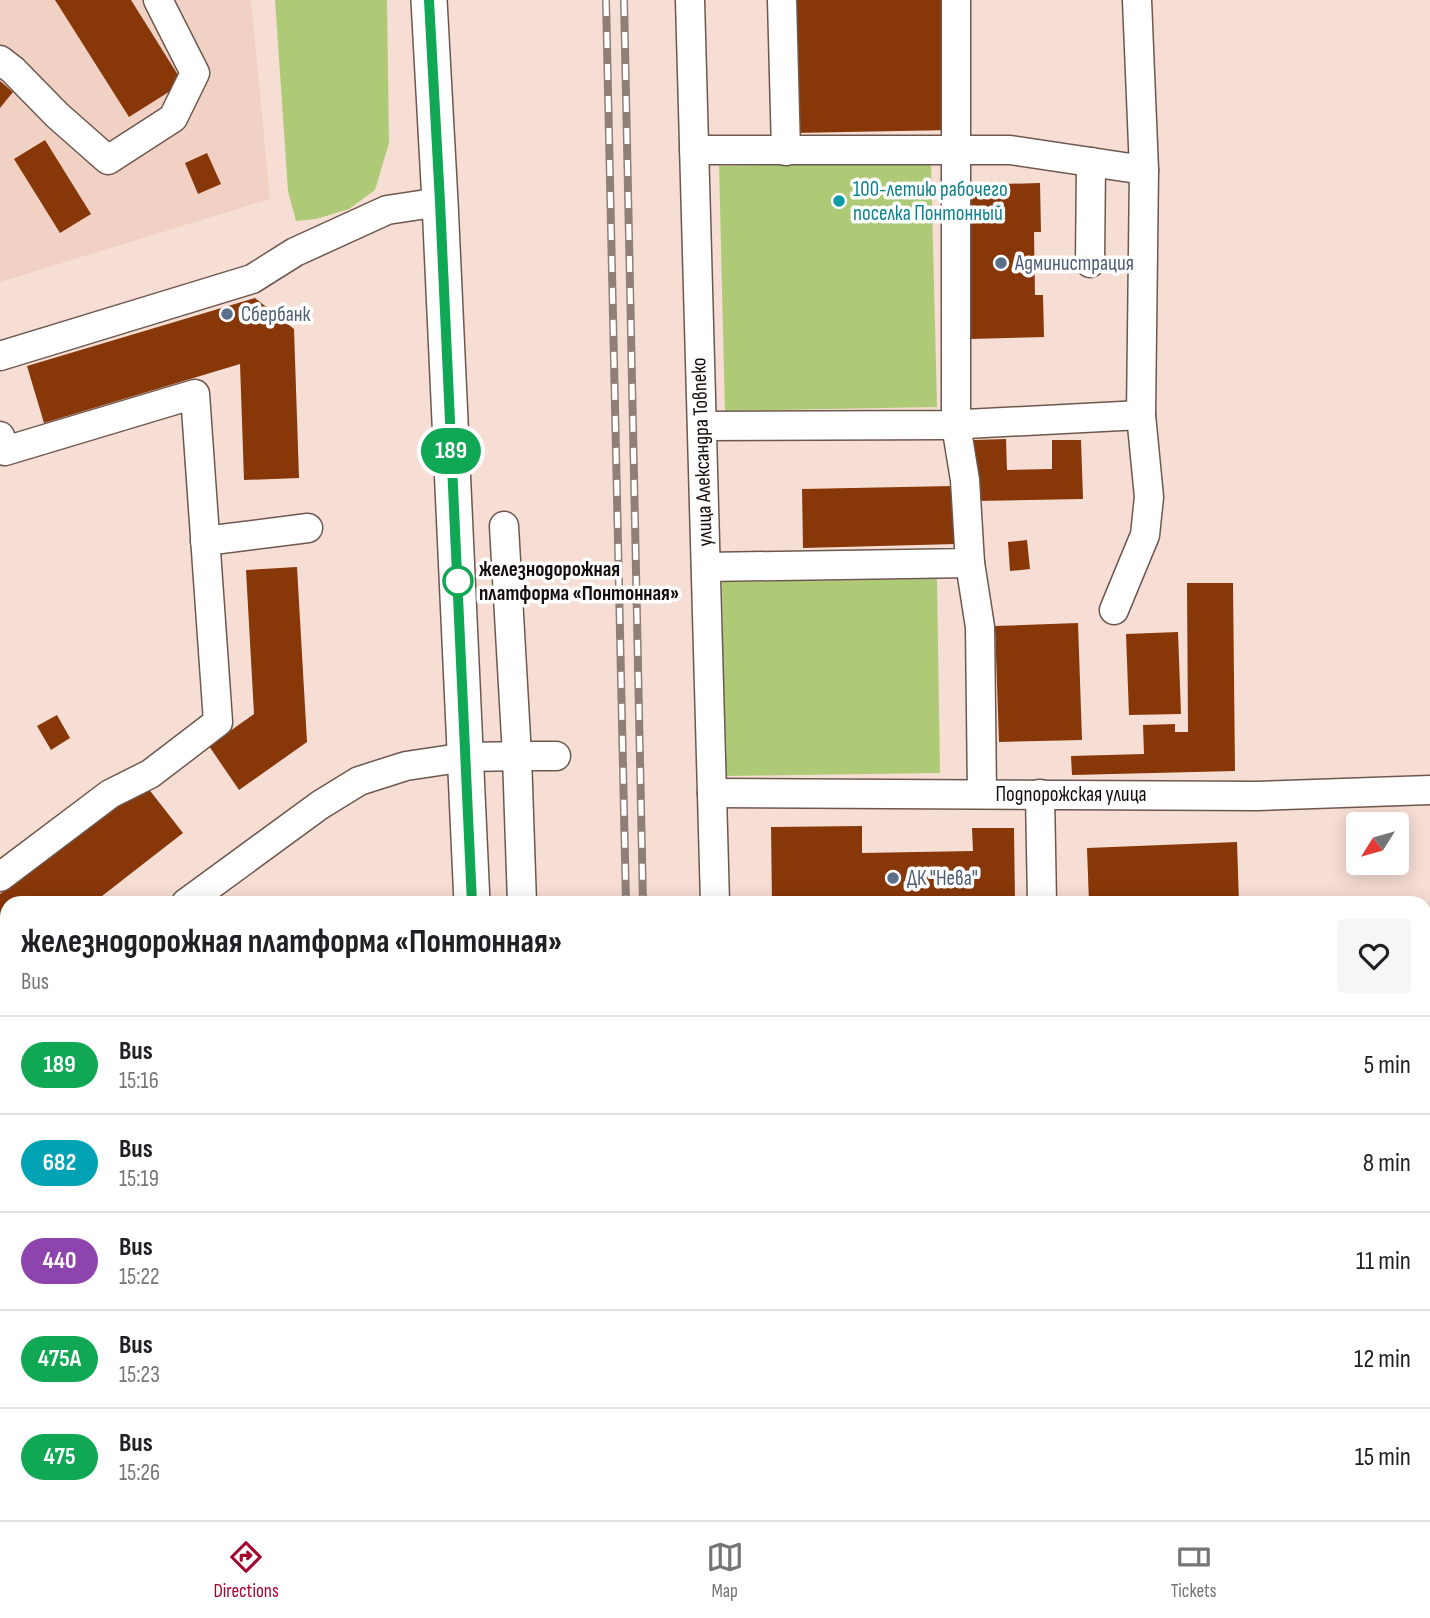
<!DOCTYPE html>
<meta charset="utf-8">
<style>
body{margin:0;font-family:"Sofia Sans Condensed",sans-serif;background:#f6f6f6;color:#202124;height:100vh;display:flex;flex-direction:column;font-size:26px;white-space:nowrap}
*{box-sizing:border-box;margin:0}
p{font-size:23px;color:#757577}
.icon{flex:none;width:38px;height:38px;fill:none;stroke:currentColor;stroke-width:2;stroke-linecap:round;stroke-linejoin:round}
.map{position:relative;flex:1;overflow:hidden}
.sheet{position:absolute;left:0px;top:896px;width:1432px;height:625px;display:flex;flex-direction:column;background:#fff;border-radius:21px 21px 0 0;box-shadow:0 4px 18px #0003}
.sheet>*{flex:none}
.badge{padding:0 14px;border-radius:23px;font-size:24px;line-height:46px}
.needle{width:46px;rotate:233deg}
.fabs{position:absolute;left:1346px;top:812px;display:grid;gap:14px}
.fabs a{display:grid;place-items:center;width:63px;height:63px;border-radius:7px;background:#fff;box-shadow:0 4px 18px #0003;font-size:35px}
.map>.badge{position:absolute;translate:-50% -50%;box-shadow:0 0 0 4px #fff}
.round{display:grid;place-items:center;flex:none;width:74px;height:74px;border-radius:7px;background:#f6f6f6}
.overview{display:flex;align-items:center;justify-content:space-between;height:119px;padding:0 21px}
h1{font-size:33px;font-weight:700;line-height:52px}
ul{padding:0;list-style:none}
li{display:flex;align-items:center;gap:21px;height:98px;padding:0 21px;border-top:2px solid #e0e0e0}
li div{flex:1}
li b{display:block;font-size:26px}
li em{font-style:normal}
li .badge{min-width:77px;font-weight:700;text-align:center}
.dock{display:flex;justify-content:space-around;align-items:center;height:98px;border-top:2px solid #e0e0e0;background:#fff;font-size:19px;color:#757577}
.dock a{display:grid;justify-items:center;gap:4px}
.dock .current{color:#a3052f}
.map>svg:first-child{display:block}
</style>
<div class="map">
<svg width="1430" height="1520" viewBox="0 0 1430 1520">
<rect width="100%" height="100%" fill="#f7ded4"/>
<path fill="#f1d1c3" d="M0 0H251L270 199 0 282Z"/>
<g fill="#afca77">
<path d="M275 0H387L389 143 375 190 349 209 316 219 296 221 288 191Z"/>
<path d="M931 162 937 407 725 411 719 166Z"/>
<path d="M937 579 940 773 725 776 722 582Z"/>
<rect x="498" y="1514" width="112" height="6"/>
</g>
<g fill="#883708">
<path d="M55 0H131L183 83 129 117Z"/>
<path d="M791 0H949L952 130 794 133Z"/>
<path d="M0 81 13 92 0 108Z"/>
<path d="M45 140 91 214 60 233 14 159Z"/>
<path d="M207 153 221 184 198 194 185 163Z"/>
<path d="M1040 183 1041 232H1034L1035 295H1043L1044 337 968 339 965 185Z"/>
<path d="M255 298 294 329 299 478 244 480 240 364 44 423 27 366Z"/>
<path d="M1006 439 1007 470 1052 469V440H1081L1083 499 975 501 974 440Z"/>
<path d="M954 486 956 544 803 548 802 489Z"/>
<path d="M1027 540 1030 569 1010 571 1008 542Z"/>
<path d="M297 567 307 742 239 790 209 746 254 714 246 570Z"/>
<path d="M1187 583H1233L1235 771 1072 775 1071 756 1144 754 1143 725 1175 724V732H1188Z"/>
<path d="M1078 623 1082 740 999 742 995 626Z"/>
<path d="M1178 632 1181 714 1129 715 1126 634Z"/>
<path d="M57 715 70 738 51 750 37 726Z"/>
<path d="M144 783 183 833 93 903H7V958L0 949V894Z"/>
<path d="M862 826V853L973 851 972 828H1014L1015 903H772L771 827Z"/>
<path d="M1237 842 1239 903H1173V900L1089 903 1087 848Z"/>
<path d="M0 1431 7 1440V1484L0 1475Z"/>
<rect x="242" y="1514" width="67" height="6"/>
<rect x="792" y="1514" width="64" height="6"/>
<rect x="1192" y="1514" width="66" height="6"/>
</g>
<g fill="none" stroke-linecap="round" stroke-linejoin="round">
<g stroke="#6d584f" stroke-width="31">
<g id="minor">
<path d="M690 0 715 903"/>
<path d="M782 0 786 151"/>
<path d="M0 60 13 70 57 115 108 160 173 118 195 73 158 0"/>
<path d="M694 150H1010L1144 170"/>
<path d="M1090 263 1091 162"/>
<path d="M0 356 252 279 295 252 387 210 440 202"/>
<path d="M702 426 946 425 1141 415"/>
<path d="M0 436 5 451 195 394 218 722 150 774 110 794 0 877"/>
<path d="M205 541 308 528"/>
<path d="M970 563 980 627 982 794"/>
<path d="M706 567 970 563 965 480 956 425V0"/>
<path d="M1114 610 1145 535 1149 497 1141 415 1144 170 1137 0"/>
<path d="M712 793 1257 796 1430 790"/>
<path d="M1040 794 1042 903"/>
<path d="M186 903 320 805 359 781 406 766 466 757 517 756 504 526"/>
<path d="M522 903 517 756H556"/>
<path d="M0 1015 7 1024"/>
<path d="M0 1194 7 1191"/>
<path d="M0 1416 7 1415"/>
<path d="M228 1514V1520"/>
<path d="M731 1514 732 1520"/>
<path d="M870 1514V1520"/>
<path d="M1146 1514V1520"/>
</g>
</g>
<g stroke="#6d584f" stroke-width="38">
<g id="major">
<path d="M429 0 440 202 472 903"/>
<path d="M469 1520 470 1514"/>
</g>
</g>
<use href="#minor" stroke="#fff" stroke-width="28"/>
<use href="#major" stroke="#fff" stroke-width="35"/>
<g stroke="#907f78" stroke-width="8">
<g id="rail">
<path d="M606 0 626 903"/>
<path d="M624 0 643 903"/>
<path d="M639 1514V1520"/>
<path d="M656 1514V1520"/>
</g>
</g>
<use href="#rail" stroke="#fff" stroke-width="5" stroke-dasharray="16" stroke-linecap="butt"/>
</g>
<g fill="none" stroke-linecap="round" stroke-linejoin="round">
<g stroke="#fff" stroke-width="16">
<path id="line" d="M429 0 440 202 472 903"/>
</g>
<use href="#line" stroke="#10a855" stroke-width="10"/>
</g>
<circle fill="#0f9aa8" stroke="#fff" stroke-width="2.5" cx="839" cy="201" r="7"/>
<g fill="#5c6f8a" stroke="#fff" stroke-width="2.5">
<circle cx="1001" cy="263" r="7"/>
<circle cx="227" cy="314" r="7"/>
<circle cx="893" cy="878" r="7"/>
</g>
<circle fill="#fff" stroke="#10a855" stroke-width="3.5" cx="458" cy="581" r="14"/>
<g text-anchor="middle" dominant-baseline="central" stroke-width="7" stroke-linejoin="round" paint-order="stroke">
<g font-size="21" fill="#0d838f" stroke="#fff" text-anchor="start">
<text x="853" y="189">100-летию рабочего<tspan x="853" dy="24">поселка Понтонный</tspan></text>
</g>
<g font-size="21" fill="#4e5e75" stroke="#fff" text-anchor="start">
<text x="1015" y="263">Администрация</text>
<text x="241" y="314">Сбербанк</text>
<text x="907" y="878">ДК "Нева"</text>
</g>
<g font-size="21" fill="#160e0b" stroke="#fff">
<text transform="translate(702 452) rotate(-92)">улица Александра Товпеко</text>
<text x="1071" y="794">Подпорожская улица</text>
</g>
<g font-size="21" font-weight="bold" fill="#160e0b" stroke="#fff" text-anchor="start">
<text x="479" y="569">железнодорожная<tspan x="479" dy="24">платформа «Понтонная»</tspan></text>
</g>
</g>
</svg>
<div class="fabs">
<a><svg class="needle" viewBox="-14 -14 28 28"><path d="M0-13l5 13h-10z" fill="#e53935"/><path d="M0 13l5-13h-10z" fill="#757577"/></svg></a>
</div>
<b class="badge" style="left:451px;top:451px;background:#10a855;color:#fff">189</b>
<section class="sheet">
<div class="overview"><div><h1>железнодорожная платформа «Понтонная»</h1><p>Bus</p></div><a class="round"><svg class="icon" aria-label="heart" viewBox="0 0 24 24"><path d="M12 20l-8-8c-3-5 5-10 8-4 3-6 11-1 8 4z"/></svg></a></div>
<ul>
<li><span class="badge" style="background:#10a855;color:#fff">189</span><div><b>Bus</b><p>15:16</p></div><em>5 min</em></li>
<li><span class="badge" style="background:#00a3b4;color:#fff">682</span><div><b>Bus</b><p>15:19</p></div><em>8 min</em></li>
<li><span class="badge" style="background:#8e44ad;color:#fff">440</span><div><b>Bus</b><p>15:22</p></div><em>11 min</em></li>
<li><span class="badge" style="background:#10a855;color:#fff">475А</span><div><b>Bus</b><p>15:23</p></div><em>12 min</em></li>
<li><span class="badge" style="background:#10a855;color:#fff">475</span><div><b>Bus</b><p>15:26</p></div><em>15 min</em></li>
</ul>
</section>
</div>
<nav class="dock">
<a class="current"><svg class="icon" aria-label="directions" viewBox="0 0 24 24"><path d="M12 3l9 9-9 9-9-9zM9 14v-3h6M13 9l2 2-2 2"/></svg>Directions</a>
<a><svg class="icon" aria-label="map" viewBox="0 0 24 24"><path d="M3 6l6-2 6 2 6-2v14l-6 2-6-2-6 2zM9 4v14M15 6v14"/></svg>Map</a>
<a><svg class="icon" aria-label="tickets" viewBox="0 0 24 24"><path d="M3 7h18v10H3zM15 7v10"/></svg>Tickets</a>
</nav>
